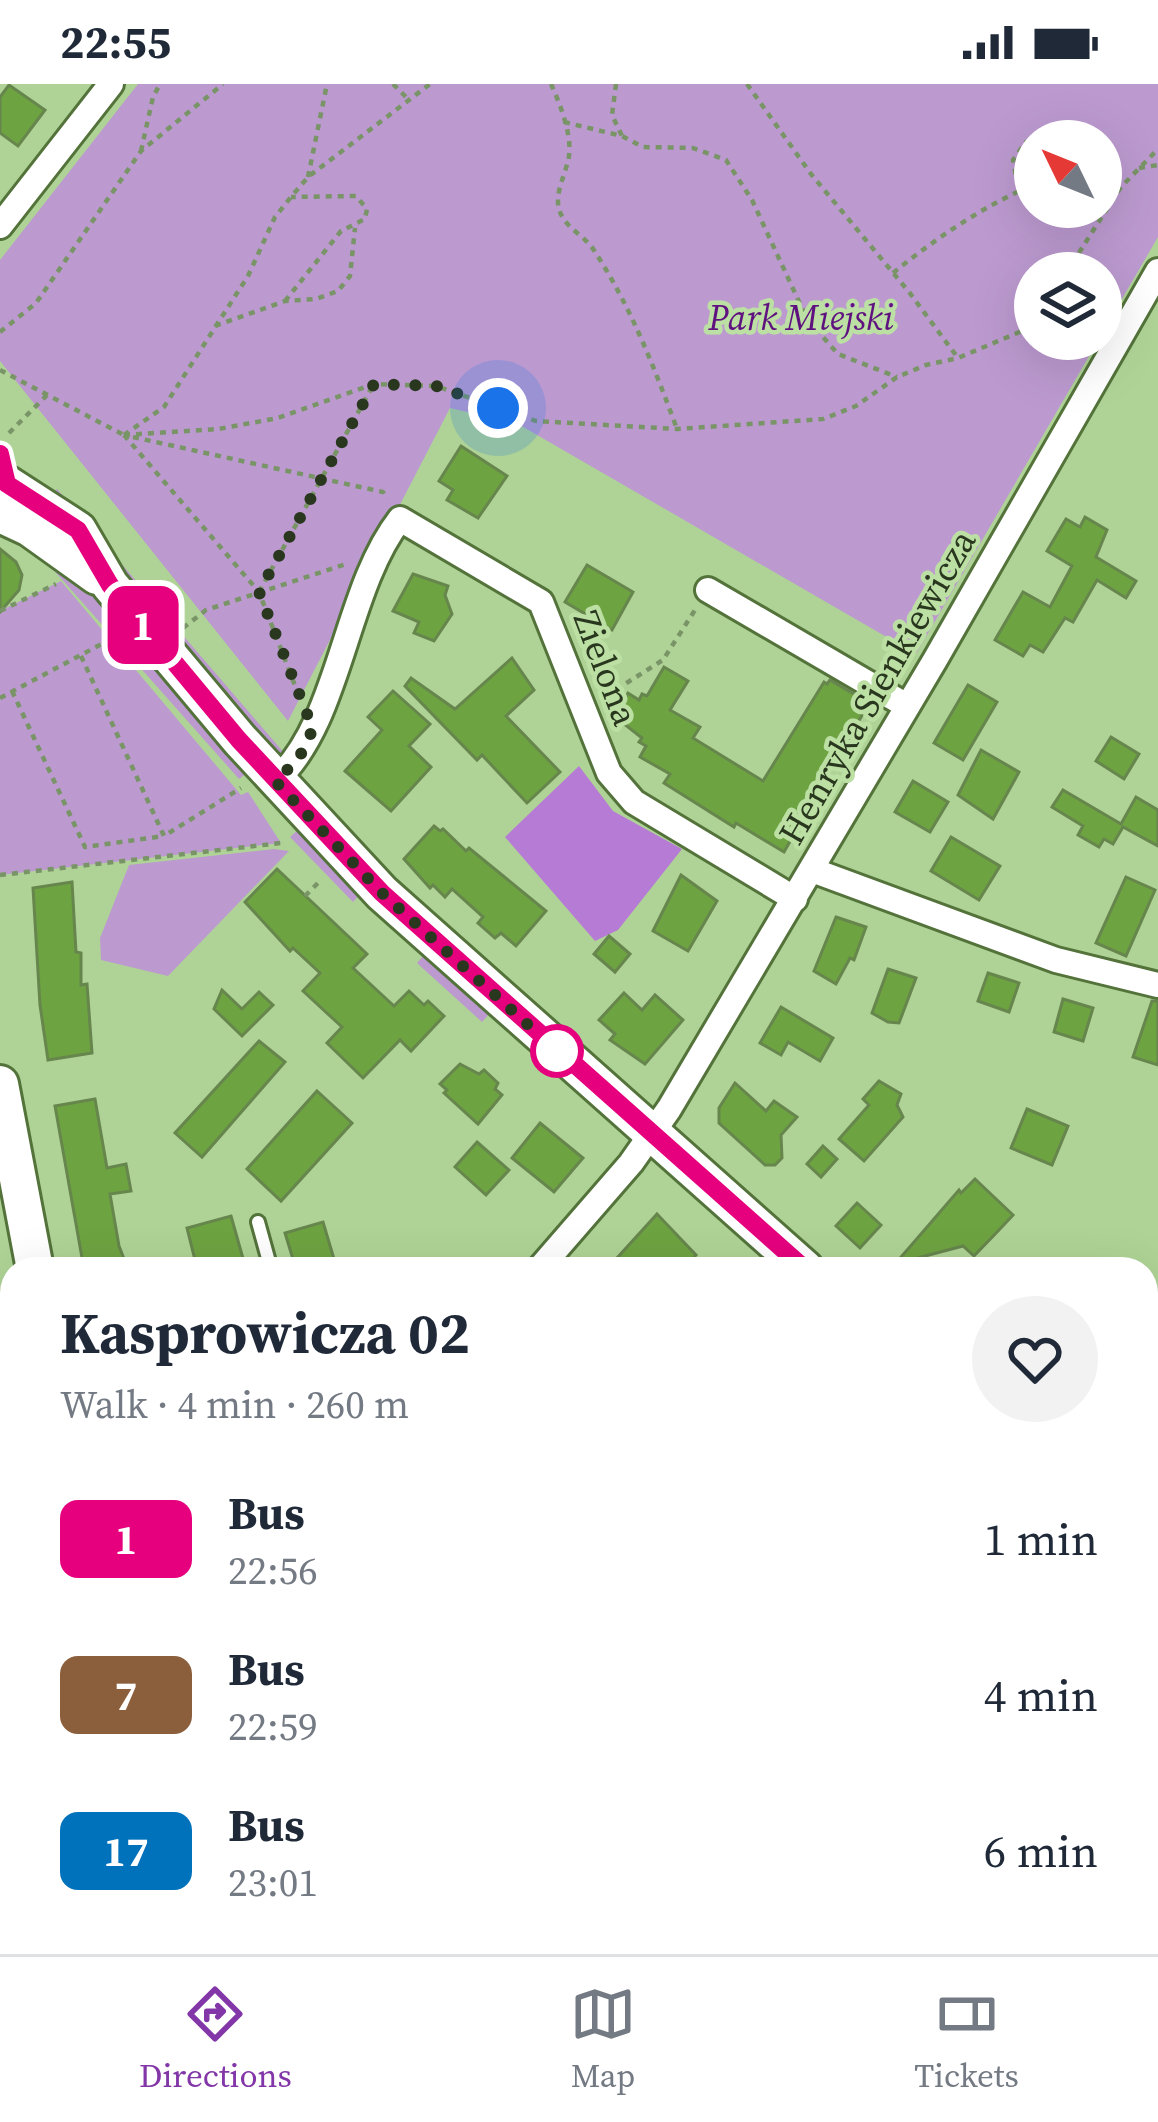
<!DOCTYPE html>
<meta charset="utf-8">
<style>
body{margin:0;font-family:"Source Serif 4",serif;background:#f2f2f3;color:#1f2937;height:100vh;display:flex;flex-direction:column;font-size:45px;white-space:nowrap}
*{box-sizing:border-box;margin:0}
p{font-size:39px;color:#747a83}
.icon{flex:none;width:66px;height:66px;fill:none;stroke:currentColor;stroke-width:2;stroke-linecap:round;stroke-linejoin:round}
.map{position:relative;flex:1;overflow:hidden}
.details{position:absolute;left:0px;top:1173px;width:1158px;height:699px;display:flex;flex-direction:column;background:#fff;border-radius:36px 36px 0 0;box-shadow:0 12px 48px #0002}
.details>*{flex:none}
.badge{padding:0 24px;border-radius:18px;font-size:42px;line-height:78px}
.needle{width:78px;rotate:313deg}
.fabs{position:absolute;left:1014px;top:36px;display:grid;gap:24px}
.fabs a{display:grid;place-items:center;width:108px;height:108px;border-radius:50%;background:#fff;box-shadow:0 12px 48px #0002;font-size:60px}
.you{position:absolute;width:60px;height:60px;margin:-30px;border:9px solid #fff;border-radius:50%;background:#1a73e8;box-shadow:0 0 0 18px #1a73e833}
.map>.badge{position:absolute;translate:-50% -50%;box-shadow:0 0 0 6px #fff}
.round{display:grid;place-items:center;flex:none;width:126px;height:126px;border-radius:63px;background:#f2f2f3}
.headline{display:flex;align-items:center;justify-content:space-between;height:204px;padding:0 60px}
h1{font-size:57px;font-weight:700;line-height:90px}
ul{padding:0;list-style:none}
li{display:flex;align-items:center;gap:36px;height:156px;padding:0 60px}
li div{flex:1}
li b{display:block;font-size:45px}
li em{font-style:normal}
li .badge{min-width:132px;font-weight:700;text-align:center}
.status{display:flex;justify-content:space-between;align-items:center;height:84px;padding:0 60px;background:#fff;direction:ltr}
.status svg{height:33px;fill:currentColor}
.tab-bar{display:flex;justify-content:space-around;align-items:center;height:168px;border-top:3px solid #e0e1e3;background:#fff;font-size:33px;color:#747a83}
.tab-bar a{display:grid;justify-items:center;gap:6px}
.tab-bar .current{color:#8236a7}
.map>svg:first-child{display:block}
</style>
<div class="status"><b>22:55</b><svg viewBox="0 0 49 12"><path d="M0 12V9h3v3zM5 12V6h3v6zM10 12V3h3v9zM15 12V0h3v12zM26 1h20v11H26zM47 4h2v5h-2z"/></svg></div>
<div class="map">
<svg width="1158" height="1870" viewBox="0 0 1158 1870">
<rect width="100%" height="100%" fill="#afd396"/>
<path fill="#a1c786" d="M12 1676V1860H191L194 1870H0V1681Z"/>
<g fill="#bc9ad0" fill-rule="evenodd">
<path d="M138 0H1158V153L1101 251V189H1035V255H1099L916 570 518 340 450 324 288 637 0 277V176ZM1035 57H1101V123H1035Z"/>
<path d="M57 405 285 670 278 675 50 415Z"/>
<path d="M34 464 90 505 248 688 239 695Z"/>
<path d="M61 497 241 711 248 708 281 759 0 791V527Z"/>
<path d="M299 745 361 809 353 818 290 753Z"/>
<path d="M274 765 289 767 168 892 101 876 100 854 129 781Z"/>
<path d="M425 870 490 929 482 938 417 879Z"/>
<path d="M12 1302V1661L0 1666V1307Z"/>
<path d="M1146 1537 1158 1548V1870H766L777 1860H1146Z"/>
</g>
<path fill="#b67cd5" d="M579 682 613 727 682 765 618 846 595 857 505 753Z"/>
<g fill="#6ea341" stroke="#66864d" stroke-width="3">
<path d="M9 1 45 26 18 62 0 49V13Z"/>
<path d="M461 362 507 392 478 434 447 416 453 406 439 397Z"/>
<path d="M1085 433 1107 446 1096 473 1136 497 1126 514 1097 496 1073 538 1065 534 1043 568 1030 561 1023 572 995 556 1023 508 1050 523 1072 482 1047 467 1066 435 1080 443Z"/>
<path d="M0 465 16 478 22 491 19 506 0 528Z"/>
<path d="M587 481 633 508 612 546 565 518Z"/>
<path d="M413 490 448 502 445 511 452 530 434 557 414 549 419 538 393 527Z"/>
<path d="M512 574 534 606 506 632 560 688 527 719 482 671 477 676 405 602 411 594 455 625Z"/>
<path d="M664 583 688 597 670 626 700 643 693 654 763 697 824 598 827 600 830 596 869 619 784 768 736 739 734 743 664 699 670 690 640 673 646 662 639 658 642 654 614 632 628 609 639 616 642 610 647 612Z"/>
<path d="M968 601 997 618 963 676 934 659Z"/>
<path d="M393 607 430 640 409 662 431 683 391 727 345 687 382 646 368 633Z"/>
<path d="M1111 653 1139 670 1124 695 1096 677Z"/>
<path d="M981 666 1019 688 993 735 958 711Z"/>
<path d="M913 697 948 718 930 748 895 728Z"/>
<path d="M1063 706 1121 740 1136 713 1158 726V762L1123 743 1113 760 1104 755 1099 763 1078 751 1083 742 1052 723Z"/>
<path d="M434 742 440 747 443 745 466 767 469 764 546 827 516 862 501 849 495 854 478 839 483 833 452 805 445 813 433 801 430 804 404 775Z"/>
<path d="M951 753 1000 782 979 816 931 787Z"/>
<path d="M277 785 367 870 353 884 394 922 409 907 424 921 428 917 444 932 411 967 400 956 363 994 327 959 342 943 303 907 320 889 293 864 290 867 245 818Z"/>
<path d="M681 791 717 817 688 867 653 847Z"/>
<path d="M1126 793 1155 806 1126 872 1096 859Z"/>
<path d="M72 798 76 868 81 869V901L87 900 92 969 48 976 40 921 33 804Z"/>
<path d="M836 833 866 843 854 876 850 874 836 900 814 887Z"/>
<path d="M609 852 630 870 615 888 594 870Z"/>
<path d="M888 885 916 894 899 939 888 938 872 929Z"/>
<path d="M988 889 1019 899 1009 928 978 917Z"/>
<path d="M222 906 242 925 259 908 273 921 242 952 214 925Z"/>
<path d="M624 909 642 926 655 911 683 936 645 980 610 956 615 950 599 936Z"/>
<path d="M1063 915 1093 924 1083 957 1054 948Z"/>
<path d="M1152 917H1158V981L1133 973Z"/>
<path d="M781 923 833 954 820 977 788 958 781 971 760 959Z"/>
<path d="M259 957 285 978 202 1073 175 1049Z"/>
<path d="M460 980 479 990 484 986 498 999 495 1005 502 1011 478 1040 444 1009 447 1006 440 1000Z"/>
<path d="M879 997 901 1010 897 1021 903 1033 864 1077 839 1055 869 1021 863 1015Z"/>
<path d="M735 999 766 1027 774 1017 797 1033 781 1051 782 1074 775 1081H765L719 1039V1024Z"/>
<path d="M317 1007 352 1039 281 1117 247 1085Z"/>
<path d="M95 1015 107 1084 126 1080 131 1107 110 1110 119 1162 128 1185H84L55 1022Z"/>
<path d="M1027 1025 1068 1042 1052 1081 1011 1064Z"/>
<path d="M540 1039 583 1074 554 1108 512 1074Z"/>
<path d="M477 1058 509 1086 486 1111 455 1083Z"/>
<path d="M823 1062 837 1075 821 1093 807 1080Z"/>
<path d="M975 1095 1013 1131 999 1146 974 1172 963 1162 895 1180 959 1106 961 1109Z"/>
<path d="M857 1119 881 1141 860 1164 836 1142Z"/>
<path d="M657 1130 696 1171 683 1185H607Z"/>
<path d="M231 1132 246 1185H184L183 1180 195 1176 187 1144Z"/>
<path d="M323 1138 337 1185H296L285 1149Z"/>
</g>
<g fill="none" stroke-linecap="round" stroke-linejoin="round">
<g stroke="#53733b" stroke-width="18">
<g id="lane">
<path d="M258 1138 271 1185"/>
<path d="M0 1487 12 1482"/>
<path d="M1146 1526 1158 1512"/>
<path d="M0 1762 12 1758"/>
<path d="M71 1860 74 1870"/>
</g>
</g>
<g stroke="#53733b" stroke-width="30">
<g id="street">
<path d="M0 142 111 0"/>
<path d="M708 506 907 622"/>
<path d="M275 697C341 638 344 507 400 435L541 518 609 689 634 718 795 815"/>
<path d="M812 786 1056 876 1158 901"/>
<path d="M539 1185 631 1079 669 1025 935 576 1158 187"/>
<path d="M1146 1451 1158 1436"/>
<path d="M340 1870 358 1860"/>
<path d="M651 1870 659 1860"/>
</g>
</g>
<g stroke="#53733b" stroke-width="42">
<g id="secondary">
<path d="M7 400 78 446 110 501 240 656 382 809 805 1185"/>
<path d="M0 430 30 444 97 492"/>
<path d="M0 1000 35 1185"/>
<path d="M1146 1486 1158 1497"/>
<path d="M233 1860 236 1870"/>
</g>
</g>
<g stroke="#799466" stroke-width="4.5" stroke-dasharray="6 6" stroke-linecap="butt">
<path d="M393 0 406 13"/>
<path d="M551 0C560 20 572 50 569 72 566 92 550 114 563 134 571 147 587 154 595 168 631 223 654 283 677 345"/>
<path d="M616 0 612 31 622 52"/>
<path d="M747 0 811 90 909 208 958 274"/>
<path d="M564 38 622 52 643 63 693 64 726 76 752 116 807 235 838 270 897 293"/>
<path d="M141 67 153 13 160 0"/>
<path d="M1139 84 1158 81"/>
<path d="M308 93 327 0"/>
<path d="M1101 99 1119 103"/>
<path d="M1035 104 1016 92 1013 76 1026 58 1043 57"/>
<path d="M893 189C935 155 979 125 1028 103"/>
<path d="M1066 189 1121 103 1158 65"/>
<path d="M285 217 341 147 365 135 367 125 356 112 291 113"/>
<path d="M215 242 285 217 316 215 338 207 350 192 355 144"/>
<path d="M0 248 36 219 141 67 223 0"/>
<path d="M0 286 122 350"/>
<path d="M9 349 47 311"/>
<path d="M124 351 218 345 278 334 374 300 436 302 536 337 677 345 823 335 856 322 897 293 926 281 958 274 1029 244 1035 235"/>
<path d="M124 351 164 323 248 192 275 133 291 113 308 93 430 0"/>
<path d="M124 351 259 508 299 612"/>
<path d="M133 353 383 408 387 415"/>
<path d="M259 508 372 303"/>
<path d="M0 527 56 500"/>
<path d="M183 544 206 526 349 479"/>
<path d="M81 572 164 752 241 704"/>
<path d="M12 607 85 763 164 752"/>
<path d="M606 612 663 576 695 526"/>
<path d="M0 614 111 555"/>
<path d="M852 639 864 646"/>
<path d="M824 689 836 695"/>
<path d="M0 791 281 759"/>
<path d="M305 812 322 795"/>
</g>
<use href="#lane" stroke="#fff" stroke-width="12"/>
<use href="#street" stroke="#fff" stroke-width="24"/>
<use href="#secondary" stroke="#fff" stroke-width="36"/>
</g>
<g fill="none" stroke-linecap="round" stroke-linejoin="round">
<g stroke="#fff" stroke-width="27">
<path id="line" d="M0 370 7 400 78 446 110 501 239 656 382 809 805 1185"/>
</g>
<use href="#line" stroke="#e6007e" stroke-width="18"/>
<path stroke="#29371f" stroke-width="12" stroke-dasharray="0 21.6" d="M498 324 436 302 374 300 259 508 313 645 298 676 275 697 382 809 557 967"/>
</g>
<circle fill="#fff" stroke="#e6007e" stroke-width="6" cx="557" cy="967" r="24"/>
<g text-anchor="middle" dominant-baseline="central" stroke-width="9" stroke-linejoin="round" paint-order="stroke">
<g font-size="36" font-style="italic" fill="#5f1180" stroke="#bce0a3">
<text x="801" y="233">Park Miejski</text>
</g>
<g font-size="36" fill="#29371f" stroke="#bce0a3">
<text transform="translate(606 584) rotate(69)">Zielona</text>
<text transform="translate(877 603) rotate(-60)">Henryka Sienkiewicza</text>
</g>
</g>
</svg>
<div class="fabs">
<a><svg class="needle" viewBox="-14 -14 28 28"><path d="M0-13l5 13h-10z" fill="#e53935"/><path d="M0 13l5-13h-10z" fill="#747a83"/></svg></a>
<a><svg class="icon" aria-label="layers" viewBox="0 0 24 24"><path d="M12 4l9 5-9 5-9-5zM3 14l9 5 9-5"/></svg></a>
</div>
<div class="you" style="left:498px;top:324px"></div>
<b class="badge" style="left:143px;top:541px;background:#e6007e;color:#fff">1</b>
<section class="details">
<div class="headline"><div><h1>Kasprowicza 02</h1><p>Walk · 4 min · 260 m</p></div><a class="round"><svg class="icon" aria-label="heart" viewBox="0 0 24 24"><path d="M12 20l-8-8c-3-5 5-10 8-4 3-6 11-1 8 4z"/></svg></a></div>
<ul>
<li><span class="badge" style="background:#e6007e;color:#fff">1</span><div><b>Bus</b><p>22:56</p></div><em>1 min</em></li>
<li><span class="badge" style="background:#8b5e3c;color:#fff">7</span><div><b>Bus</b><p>22:59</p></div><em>4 min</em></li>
<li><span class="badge" style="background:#0072bc;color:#fff">17</span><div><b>Bus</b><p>23:01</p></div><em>6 min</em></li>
</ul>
</section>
</div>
<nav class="tab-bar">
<a class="current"><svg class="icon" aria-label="directions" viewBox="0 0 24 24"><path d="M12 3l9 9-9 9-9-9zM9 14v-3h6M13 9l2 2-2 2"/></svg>Directions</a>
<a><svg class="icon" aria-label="map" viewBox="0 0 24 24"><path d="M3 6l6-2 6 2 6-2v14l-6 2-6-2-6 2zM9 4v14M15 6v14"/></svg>Map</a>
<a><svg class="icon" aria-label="tickets" viewBox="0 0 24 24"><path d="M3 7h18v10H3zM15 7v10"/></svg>Tickets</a>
</nav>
